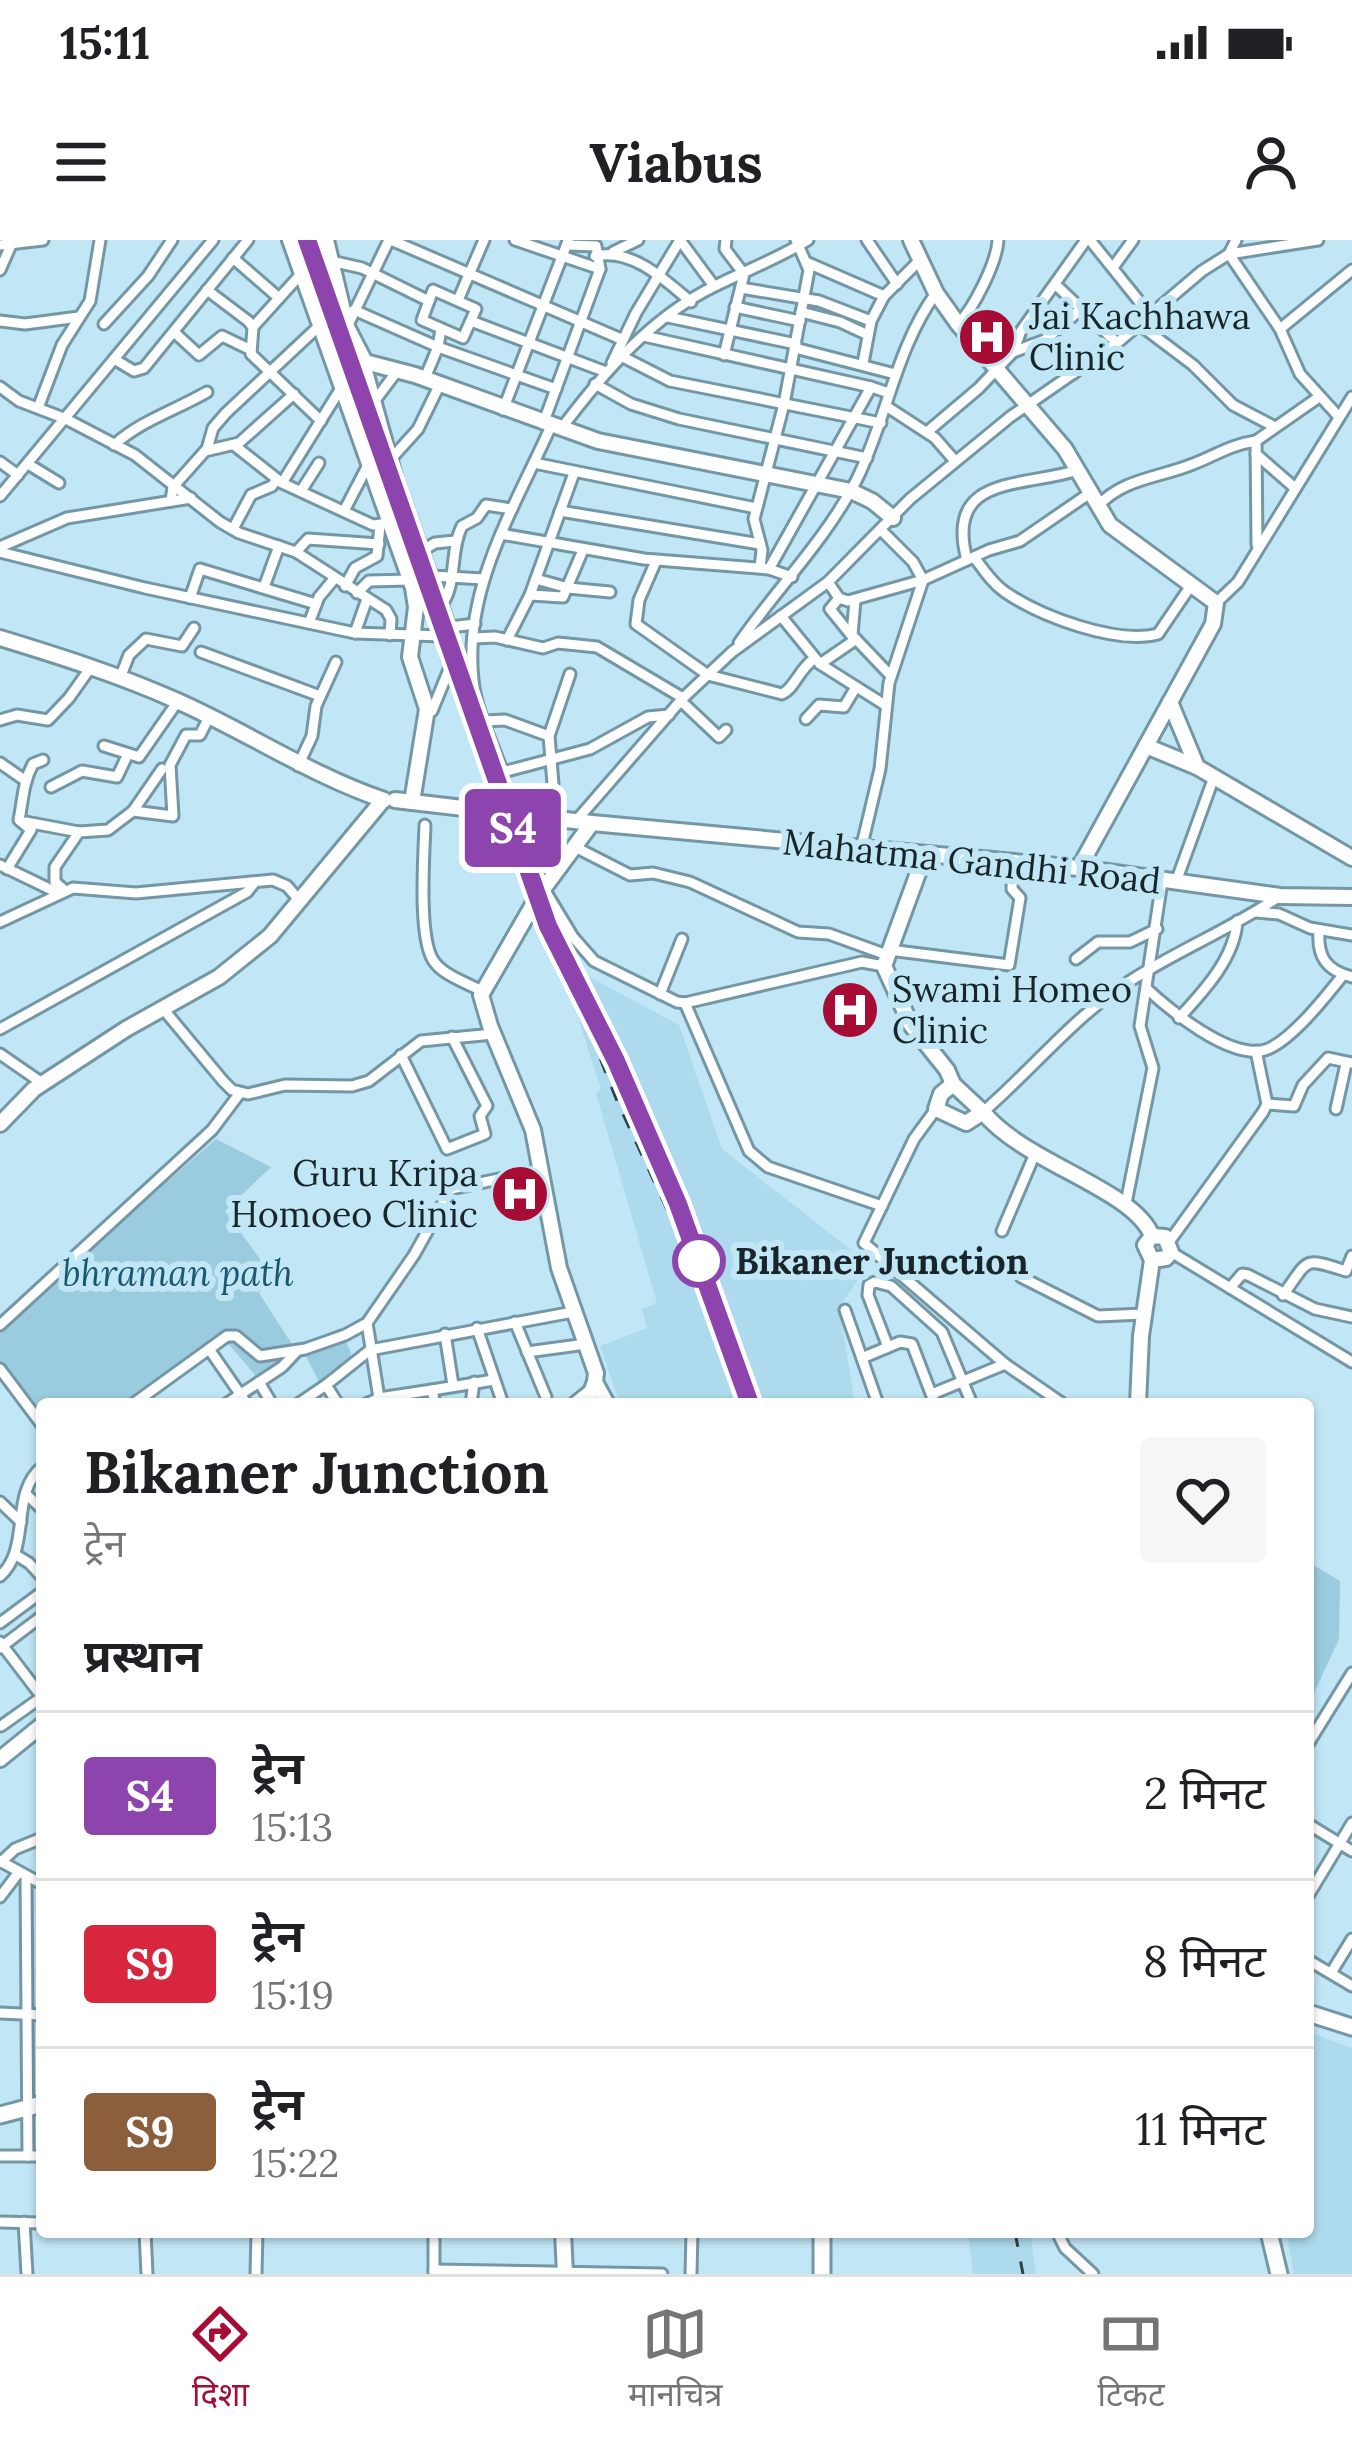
<!DOCTYPE html>
<html lang="hi">
<meta charset="utf-8">
<style>
body{margin:0;font-family:Lora,"Noto Sans Devanagari",serif;background:#f6f6f6;color:#202124;height:100vh;display:flex;flex-direction:column;font-size:45px;white-space:nowrap}
*{box-sizing:border-box;margin:0}
p{font-size:39px;color:#757577}
.icon{flex:none;width:66px;height:66px;fill:none;stroke:currentColor;stroke-width:2;stroke-linecap:round;stroke-linejoin:round}
.map{position:relative;flex:1;overflow:hidden}
.sheet{position:absolute;left:36px;top:1158px;width:1278px;height:840px;display:flex;flex-direction:column;background:#fff;border-radius:12px;box-shadow:0 3px 9px #0004}
.sheet>*{flex:none}
.badge{padding:0 24px;border-radius:9px;font-size:42px;line-height:78px}
.map>.badge{position:absolute;translate:-50% -50%;box-shadow:0 0 0 6px #fff}
h2{padding:0 48px;font-size:45px;line-height:108px}
.round{display:grid;place-items:center;flex:none;width:126px;height:126px;border-radius:12px;background:#f6f6f6}
.head{display:flex;align-items:center;justify-content:space-between;height:204px;padding:0 48px}
h1{font-size:57px;font-weight:700;line-height:90px}
ul{padding:0;list-style:none}
li{display:flex;align-items:center;gap:36px;height:168px;padding:0 48px;border-top:3px solid #e0e0e0}
li div{flex:1}
li b{display:block;font-size:45px}
li em{font-style:normal}
li .badge{min-width:132px;font-weight:700;text-align:center}
.status{display:flex;justify-content:space-between;align-items:center;height:84px;padding:0 60px;background:#fff;direction:ltr}
.status svg{height:33px;fill:currentColor}
header{display:flex;justify-content:space-between;align-items:center;height:156px;padding:0 48px;background:#fff;font-size:54px;font-weight:700}
.tabs{display:flex;justify-content:space-around;align-items:center;height:168px;border-top:3px solid #e0e0e0;background:#fff;font-size:33px;color:#757577}
.tabs a{display:grid;justify-items:center;gap:6px}
.tabs .on{color:#a60c34}
.map>svg:first-child{display:block}
</style>
<div class="status"><b>15:11</b><svg viewBox="0 0 49 12"><path d="M0 12V9h3v3zM5 12V6h3v6zM10 12V3h3v9zM15 12V0h3v12zM26 1h20v11H26zM47 4h2v5h-2z"/></svg></div>
<header><svg class="icon" aria-label="menu" viewBox="0 0 24 24"><path d="M4 6h16M4 12h16M4 18h16"/></svg>Viabus<svg class="icon" aria-label="person" viewBox="0 0 24 24"><circle cx="12" cy="8" r="4"/><path d="M4 21q1-7 8-7t8 7"/></svg></header>
<div class="map">
<svg width="1352" height="2034" viewBox="0 0 1352 2034">
<rect width="100%" height="100%" fill="#c1e6f5"/>
<g fill="#addaec">
<path d="M544 659 575 729 679 785 722 909 869 1024 839 1067 855 1164H620L600 1106 647 1088 642 1069 657 1063 596 853 601 849 572 759 537 670Z"/>
<path d="M1308 1792 1352 1808V2034H1294L1286 1992H1308Z"/>
<path d="M968 1992H1030L1036 2034H973Z"/>
</g>
<g fill="#9bcbde">
<path d="M216 899 271 927 225 971 273 1037 259 1053 297 1112 256 1136 219 1093 123 1164H42V1178L0 1127V1087Z"/>
<path d="M340 1088 351 1113 348 1123 319 1142 301 1106Z"/>
<path d="M1308 1322 1340 1341 1339 1399 1308 1466Z"/>
</g>
<g fill="none" stroke-linecap="round" stroke-linejoin="round">
<g stroke="#7497a5" stroke-width="15">
<g id="street">
<path d="M391 0 621 99"/>
<path d="M515 0 600 29"/>
<path d="M867 0 897 44"/>
<path d="M1090 0 1151 76"/>
<path d="M1236 0 1229 14 1280 89 1300 134 1339 177"/>
<path d="M0 5 43 0"/>
<path d="M613 12 638 0"/>
<path d="M595 16C632 8 664 39 691 62"/>
<path d="M233 18 279 58"/>
<path d="M331 21 362 28 429 61"/>
<path d="M808 23 884 56 920 20"/>
<path d="M1114 26 1133 0"/>
<path d="M0 30 11 5"/>
<path d="M1055 44 1117 103"/>
<path d="M741 48 819 61 871 81"/>
<path d="M207 50 248 81 253 87 251 114 321 181"/>
<path d="M433 50 476 69 463 98 422 80Z"/>
<path d="M458 60 484 0"/>
<path d="M735 67 800 81"/>
<path d="M354 70 438 107 556 149"/>
<path d="M801 72 840 82 868 95"/>
<path d="M668 77 796 104"/>
<path d="M0 81 25 84 79 77"/>
<path d="M471 81 606 132"/>
<path d="M104 84 148 36 172 0"/>
<path d="M958 84C974 68 997 22 998 0"/>
<path d="M1140 85 1193 125 1233 165 1275 187"/>
<path d="M253 87 300 35"/>
<path d="M347 87 389 0"/>
<path d="M1280 89 1352 30"/>
<path d="M174 92 199 115 222 96 249 109"/>
<path d="M644 96 871 147"/>
<path d="M1045 100 1074 133"/>
<path d="M795 108 895 134"/>
<path d="M1013 112 1045 100 1081 69"/>
<path d="M724 115 744 34 725 9 726 0"/>
<path d="M621 116 670 141 881 183"/>
<path d="M114 119 134 131 144 128 248 0"/>
<path d="M365 122 398 241 450 387 475 384"/>
<path d="M612 123 636 73 680 0 714 46"/>
<path d="M863 123 871 81 884 56"/>
<path d="M425 138 438 107 441 89"/>
<path d="M595 144 631 164 679 179 867 218"/>
<path d="M0 147 19 161 66 179 135 215 220 282 239 293 296 312 386 370 391 379 390 395"/>
<path d="M373 163 398 130"/>
<path d="M886 166 935 198 955 221"/>
<path d="M38 168 62 105 90 61 100 0"/>
<path d="M503 170 568 1"/>
<path d="M543 184 600 29 596 6 567 5"/>
<path d="M551 186C515 267 463 348 473 440 476 470 491 500 501 528L507 531 590 509 648 477 669 475"/>
<path d="M561 189C603 133 652 76 717 45 747 30 779 18 808 0"/>
<path d="M927 192 979 148 1013 112 1021 91 1086 0"/>
<path d="M114 205C140 181 176 170 207 152"/>
<path d="M234 205 282 243 373 285 390 283"/>
<path d="M207 209 213 188 226 173 318 87"/>
<path d="M1256 214 1295 248"/>
<path d="M391 219 418 189 440 144"/>
<path d="M0 222 18 235"/>
<path d="M534 223 756 268"/>
<path d="M28 224 59 243"/>
<path d="M282 243 341 148"/>
<path d="M301 251 319 223"/>
<path d="M0 256 213 0"/>
<path d="M171 261 173 247 205 211 239 203 294 154"/>
<path d="M1097 267C1123 238 1159 238 1193 224 1217 215 1229 205 1256 201"/>
<path d="M344 271 369 223"/>
<path d="M560 271 760 304"/>
<path d="M233 289 251 255 272 246 277 239"/>
<path d="M501 294 644 319 769 329 792 337"/>
<path d="M1257 305 1256 201 1319 157"/>
<path d="M0 307 67 278 191 258"/>
<path d="M423 310 435 303 455 301"/>
<path d="M0 312 145 348 355 393 441 396 450 427 432 471"/>
<path d="M296 312 308 299 379 304"/>
<path d="M974 317C983 329 992 343 1005 352 1040 376 1116 405 1158 394L1192 344"/>
<path d="M967 320C944 234 1022 248 1078 230"/>
<path d="M656 321 639 360 636 384 708 435 782 454C795 448 799 429 814 419"/>
<path d="M760 328 762 310 754 279 784 164 809 30 796 0"/>
<path d="M769 329 871 147 889 153"/>
<path d="M433 336 483 339"/>
<path d="M536 339 568 348 610 352"/>
<path d="M828 342 839 358 848 361 923 340 989 310 1020 301 1090 253"/>
<path d="M345 346 355 328 377 316 380 285"/>
<path d="M264 347 279 306"/>
<path d="M357 353 369 341 410 340"/>
<path d="M530 355 563 357 583 310"/>
<path d="M190 358 200 329 316 364"/>
<path d="M855 360 852 395 891 436"/>
<path d="M443 363C457 341 450 310 462 286L477 278 486 265 512 269"/>
<path d="M1216 363 1238 342 1352 157"/>
<path d="M781 376 820 424 885 465"/>
<path d="M309 383 319 357 334 339"/>
<path d="M355 393 367 359"/>
<path d="M474 398 495 397 543 408 558 403 597 407 683 458"/>
<path d="M507 400 530 355 574 233"/>
<path d="M739 403C777 348 826 300 857 239 887 178 896 108 936 53"/>
<path d="M201 412 320 456"/>
<path d="M820 424 855 400 830 369 839 358"/>
<path d="M120 438 129 415 146 399 182 406 194 388"/>
<path d="M681 461 719 497 726 490"/>
<path d="M806 479 819 465 844 467 856 447"/>
<path d="M0 480 17 475 48 480 69 458 91 427"/>
<path d="M484 481 505 480 549 496"/>
<path d="M104 506 139 517 178 461"/>
<path d="M0 523 26 541"/>
<path d="M298 526 312 496 316 466 336 422"/>
<path d="M51 547 82 531 117 537 128 514"/>
<path d="M133 571 162 529"/>
<path d="M537 577 553 544 549 496 570 434"/>
<path d="M26 582 79 592"/>
<path d="M575 582 683 458 732 412 828 342 910 259 1010 177 1117 103 1202 31 1229 14 1318 0"/>
<path d="M425 585C424 615 418 696 433 720 442 735 467 743 482 751"/>
<path d="M575 607 630 635 653 633 690 642 798 692 829 694 887 715"/>
<path d="M861 609 880 529 889 443 923 340 913 322 882 291"/>
<path d="M0 625 58 653"/>
<path d="M7 629 31 590 19 580C23 560 23 542 33 524L43 520"/>
<path d="M1176 642 1214 537"/>
<path d="M63 649 55 642V627L79 592 108 590 133 571 173 576 170 525 186 495H200L209 477"/>
<path d="M544 649 573 697 594 721 677 762 685 763 862 722 884 726"/>
<path d="M1256 672 1279 674 1310 688 1352 695"/>
<path d="M0 682 73 648 136 653 273 640 287 646 299 660"/>
<path d="M1319 690C1317 717 1326 730 1352 737"/>
<path d="M889 710 1009 725 1020 658 1012 649 1013 622"/>
<path d="M1076 719 1098 702H1130L1157 689"/>
<path d="M1147 749C1171 771 1226 816 1261 811 1287 807 1327 755 1343 735"/>
<path d="M660 754 682 699"/>
<path d="M685 763 749 911 768 927 882 966"/>
<path d="M164 770 223 841 232 850 248 854 285 845 352 846 369 841 421 801 493 794"/>
<path d="M1179 778C1203 752 1235 718 1237 681"/>
<path d="M0 789 247 652 255 642"/>
<path d="M0 814 42 843"/>
<path d="M401 815 447 909 485 894 480 876 487 866 452 797"/>
<path d="M1267 864 1294 866 1303 845 1328 818 1352 823"/>
<path d="M936 869 914 899 864 1003 1005 1124 1063 1164"/>
<path d="M1336 869 1346 824"/>
<path d="M983 872C1033 829 1073 777 1130 741 1177 711 1230 689 1277 658"/>
<path d="M1126 963 1153 828 1140 786 1162 641"/>
<path d="M1002 991 1034 916"/>
<path d="M1169 1002 1263 872 1267 864 1256 811"/>
<path d="M1171 1012 1352 1122"/>
<path d="M1021 1037 1098 1076 1144 1074"/>
<path d="M1230 1048 1242 1034 1248 1035 1315 1069 1352 1077"/>
<path d="M1283 1055C1310 1018 1302 1017 1346 1031L1352 1016"/>
<path d="M845 1070 878 1164"/>
<path d="M515 1082 546 1157"/>
<path d="M367 1083 379 1158"/>
<path d="M0 1085 212 890 240 853"/>
<path d="M477 1088 503 1164"/>
<path d="M445 1094 453 1145"/>
<path d="M888 1107 868 1055 869 1045 875 1042 891 1046 942 1092 972 1164"/>
<path d="M209 1109 247 1164"/>
<path d="M527 1112 586 1104"/>
<path d="M862 1118 900 1102 912 1104 935 1164"/>
<path d="M0 1129 42 1185"/>
<path d="M259 1142 272 1164"/>
<path d="M326 1145 370 1110 573 1072"/>
<path d="M432 1150 494 1140"/>
<path d="M932 1154 1005 1124"/>
<path d="M133 1164 227 1096H236L260 1116 305 1109 345 1095 367 1083 414 1015 451 949 541 930"/>
<path d="M226 1164 282 1127 297 1111"/>
<path d="M298 1164 326 1145 338 1164"/>
<path d="M366 1164 379 1158 432 1150 435 1164"/>
<path d="M471 1164 474 1142"/>
<path d="M26 1254 42 1269"/>
<path d="M0 1262 21 1282"/>
<path d="M16 1315 29 1323 42 1337"/>
<path d="M0 1336C32 1308 9 1254 42 1227"/>
<path d="M0 1383 42 1352"/>
<path d="M0 1402 42 1457 1 1486"/>
<path d="M0 1408 42 1376"/>
<path d="M1308 1504 1352 1433"/>
<path d="M1308 1584 1352 1611"/>
<path d="M0 1621 42 1644"/>
<path d="M1 1622 15 1609 42 1598"/>
<path d="M26 1637 28 1916"/>
<path d="M1308 1656 1352 1583"/>
<path d="M0 1657 19 1632"/>
<path d="M1308 1720 1352 1746"/>
<path d="M1331 1733 1352 1699"/>
<path d="M0 1773 42 1775"/>
<path d="M0 1916H42"/>
<path d="M0 1982 42 1983"/>
<path d="M24 1982 27 2034"/>
<path d="M145 1992 147 2034"/>
<path d="M1057 1992 1065 2008 1093 2034"/>
<path d="M434 2030 662 2034"/>
<path d="M256 2034 257 1992"/>
<path d="M434 2034V1992"/>
<path d="M691 2034 692 1992"/>
</g>
</g>
<g stroke="#7497a5" stroke-width="20">
<g id="secondary">
<path d="M290 0 413 348 416 367 410 417 427 469 412 562"/>
<path d="M326 0 347 87 365 122 415 135 598 201 851 251 872 261 893 278"/>
<path d="M911 0 936 53 958 84 1065 209 1110 285 1216 363 1213 384 1079 628"/>
<path d="M0 398C59 416 119 435 175 460 246 491 310 535 384 560"/>
<path d="M1170 462 1197 527"/>
<path d="M1146 506 1197 527 1352 618"/>
<path d="M395 560 592 583 1079 628 1280 656 1352 657"/>
<path d="M592 583 538 656 481 755 490 786 533 890 559 1028 596 1133 595 1142 607 1164"/>
<path d="M925 614 884 726 911 785 947 830 953 844"/>
<path d="M953 844 983 872 966 883 936 869 941 854Z"/>
<path d="M983 872C1024 923 1134 949 1152 996"/>
<path d="M0 884 34 849 126 789 219 737 270 696 383 560"/>
<path d="M576 1164 591 1152 595 1142"/>
<path d="M1138 1164 1141 1096 1152 1020 1145 1005 1152 996 1165 997 1171 1012 1166 1018 1152 1020"/>
<path d="M0 1519 42 1485"/>
<path d="M563 1992 565 2034"/>
</g>
</g>
<g stroke="#7497a5" stroke-width="21">
<g id="primary">
<path d="M1308 1773 1352 1787"/>
<path d="M0 1875 42 1864"/>
<path d="M822 1992V2034"/>
<path d="M1269 1992 1279 2034"/>
</g>
</g>
<use href="#street" stroke="#fff" stroke-width="9"/>
<use href="#secondary" stroke="#fff" stroke-width="14"/>
<use href="#primary" stroke="#fff" stroke-width="15"/>
<g stroke="#2f4046" stroke-width="3" stroke-dasharray="15 15" stroke-linecap="butt">
<path d="M307 0 548 686 617 861 688 1015 741 1164"/>
<path d="M1015 1992 1023 2034"/>
</g>
</g>
<g fill="none" stroke-linecap="round" stroke-linejoin="round">
<g stroke="#fff" stroke-width="27">
<path id="line" d="M307 0 548 686 616 821 678 964 750 1164"/>
</g>
<use href="#line" stroke="#8e44ad" stroke-width="18"/>
</g>
<defs>
<g id="hospital-disc" transform="scale(3)"><circle r="9.5" fill="#a60c34" stroke="#c1e6f5"/><path d="M-5-5h3v3.5h4V-5h3V5h-3V1.5h-4V5h-3Z" fill="#fff"/></g>
</defs>
<g fill-rule="evenodd">
<use href="#hospital-disc" x="987" y="97"/>
<use href="#hospital-disc" x="850" y="770"/>
<use href="#hospital-disc" x="520" y="954"/>
</g>
<circle fill="#fff" stroke="#8e44ad" stroke-width="6" cx="699" cy="1021" r="24"/>
<g text-anchor="middle" dominant-baseline="central" stroke-width="12" stroke-linejoin="round" paint-order="stroke">
<g font-size="36" fill="#18262b" stroke="#c1e6f5" text-anchor="start">
<text x="1029" y="76">Jai Kachhawa<tspan x="1029" dy="41">Clinic</tspan></text>
<text x="892" y="749">Swami Homeo<tspan x="892" dy="41">Clinic</tspan></text>
<text x="478" y="933" text-anchor="end">Guru Kripa<tspan x="478" dy="41">Homoeo Clinic</tspan></text>
</g>
<g font-size="36" fill="#18262b" stroke="#c1e6f5">
<text transform="translate(972 621) rotate(6)">Mahatma Gandhi Road</text>
</g>
<g font-size="36" font-weight="bold" fill="#18262b" stroke="#c1e6f5" text-anchor="start">
<text x="735" y="1021">Bikaner Junction</text>
</g>
<g font-size="36" font-style="italic" fill="#19586d" stroke="#c1e6f5">
<text x="178" y="1033">bhraman path</text>
</g>
</g>
</svg>
<b class="badge" style="left:513px;top:588px;background:#8e44ad;color:#fff">S4</b>
<section class="sheet">
<div class="head"><div><h1>Bikaner Junction</h1><p>ट्रेन</p></div><a class="round"><svg class="icon" aria-label="heart" viewBox="0 0 24 24"><path d="M12 20l-8-8c-3-5 5-10 8-4 3-6 11-1 8 4z"/></svg></a></div>
<h2>प्रस्थान</h2>
<ul>
<li><span class="badge" style="background:#8e44ad;color:#fff">S4</span><div><b>ट्रेन</b><p>15:13</p></div><em>2 मिनट</em></li>
<li><span class="badge" style="background:#d7263d;color:#fff">S9</span><div><b>ट्रेन</b><p>15:19</p></div><em>8 मिनट</em></li>
<li><span class="badge" style="background:#8b5e3c;color:#fff">S9</span><div><b>ट्रेन</b><p>15:22</p></div><em>11 मिनट</em></li>
</ul>
</section>
</div>
<nav class="tabs">
<a class="on"><svg class="icon" aria-label="directions" viewBox="0 0 24 24"><path d="M12 3l9 9-9 9-9-9zM9 14v-3h6M13 9l2 2-2 2"/></svg>दिशा</a>
<a><svg class="icon" aria-label="map" viewBox="0 0 24 24"><path d="M3 6l6-2 6 2 6-2v14l-6 2-6-2-6 2zM9 4v14M15 6v14"/></svg>मानचित्र</a>
<a><svg class="icon" aria-label="tickets" viewBox="0 0 24 24"><path d="M3 7h18v10H3zM15 7v10"/></svg>टिकट</a>
</nav>
